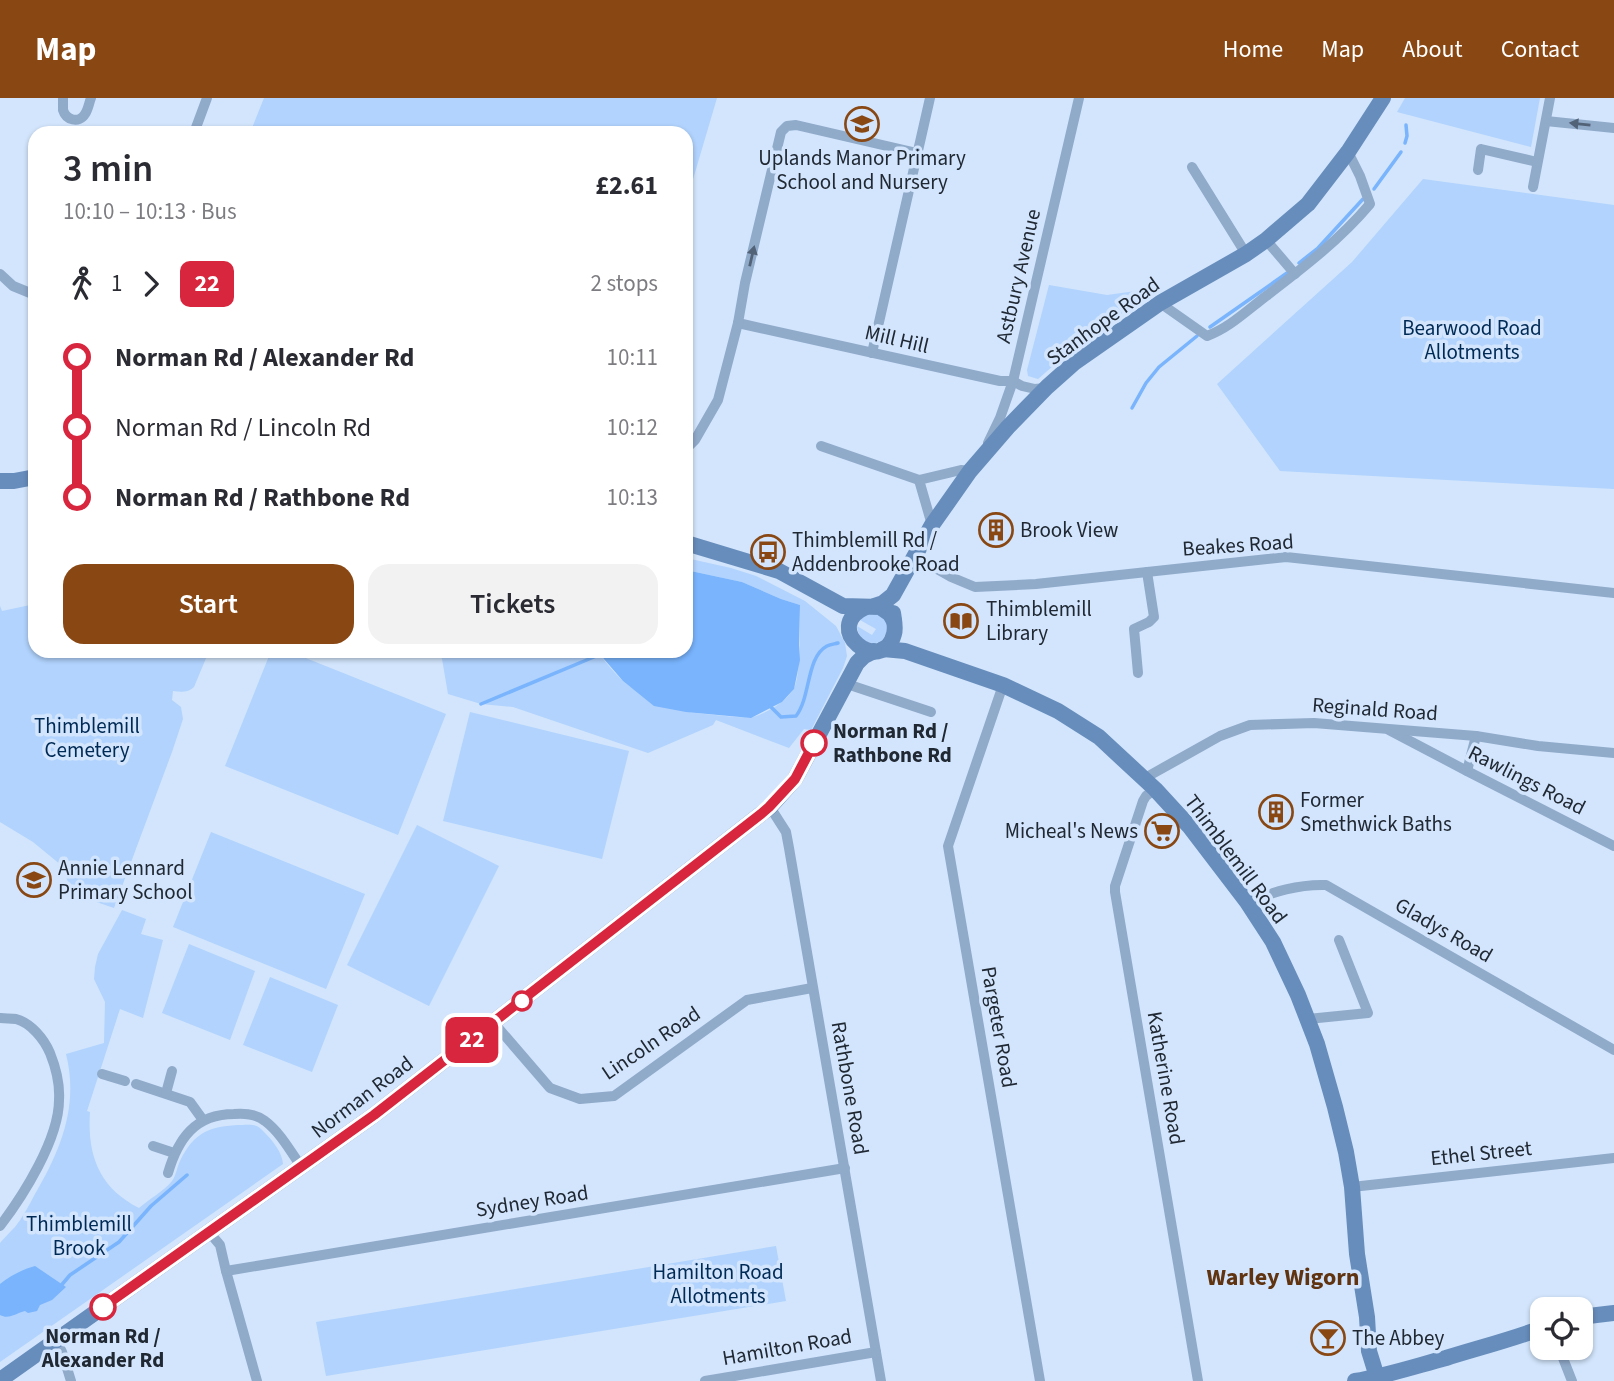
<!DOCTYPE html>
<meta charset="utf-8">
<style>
body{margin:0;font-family:"Source Sans 3",sans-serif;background:#f2f2f3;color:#2b2b33;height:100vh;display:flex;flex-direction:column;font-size:26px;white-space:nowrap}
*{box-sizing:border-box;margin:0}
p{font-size:23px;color:#7c7c81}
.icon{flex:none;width:38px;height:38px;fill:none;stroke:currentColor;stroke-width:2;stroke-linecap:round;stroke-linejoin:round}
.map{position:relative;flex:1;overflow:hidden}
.side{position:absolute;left:28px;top:28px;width:665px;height:532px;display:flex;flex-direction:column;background:#fff;border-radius:21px;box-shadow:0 2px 5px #0004}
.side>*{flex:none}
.badge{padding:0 14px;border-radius:10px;font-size:24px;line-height:46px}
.tools{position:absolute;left:1530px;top:1199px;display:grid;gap:14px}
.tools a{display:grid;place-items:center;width:63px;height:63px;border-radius:14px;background:#fff;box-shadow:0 2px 5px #0004;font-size:35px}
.map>.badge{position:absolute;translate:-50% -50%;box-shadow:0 0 0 4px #fff}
.legs{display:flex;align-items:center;gap:10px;height:77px;padding:0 35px;font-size:23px}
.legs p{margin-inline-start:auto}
.head{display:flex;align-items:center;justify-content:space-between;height:119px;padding:0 35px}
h1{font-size:38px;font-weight:600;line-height:52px}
.action{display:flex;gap:14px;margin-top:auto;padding:14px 35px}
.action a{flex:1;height:80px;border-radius:21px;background:#884713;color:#fff;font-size:28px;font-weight:600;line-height:80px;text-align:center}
.action a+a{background:#f2f2f3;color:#2b2b33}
ul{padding:0 35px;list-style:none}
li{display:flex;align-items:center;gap:24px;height:70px;font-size:26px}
li i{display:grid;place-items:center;width:10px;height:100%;margin:0 9px;background:currentColor}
li i::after{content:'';width:18px;height:18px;margin:-9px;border:5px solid;border-radius:50%;background:#fff}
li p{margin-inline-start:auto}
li:first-child i{background:linear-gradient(#0000 50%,currentColor 0)}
li:last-child i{background:linear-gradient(currentColor 50%,#0000 0)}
header{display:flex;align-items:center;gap:42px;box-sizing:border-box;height:98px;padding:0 35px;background:#884713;color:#fff}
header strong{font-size:33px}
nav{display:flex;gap:38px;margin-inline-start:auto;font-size:24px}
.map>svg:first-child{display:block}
</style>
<header>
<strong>Map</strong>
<nav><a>Home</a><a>Map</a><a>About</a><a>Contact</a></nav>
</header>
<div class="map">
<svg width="1614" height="1283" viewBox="0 0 1614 1283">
<rect width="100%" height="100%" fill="#d2e5fc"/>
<g fill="#b1d3fd">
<path d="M264 0H717L686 105V35H250Z"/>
<path d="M1405 0H1540L1531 49 1397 14Z"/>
<path d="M1423 81 1614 107V391L1280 373 1217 286 1352 164Z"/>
<path d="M1049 187 1107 197 1158 190 1076 248 1038 281 1028 278 1027 272Z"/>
<path d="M686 460 731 470 756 478 805 503 836 528 845 545 847 558 843 570 811 632 804 631 789 650 716 622 713 627 648 655 513 609 481 606 448 596 442 561 437 553 548 554 597 553C609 568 621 585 639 594 652 602 669 608 684 613 690 615 748 621 753 619 767 615 785 604 793 592 802 578 799 527 800 507L781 501 742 484 686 472Z"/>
<path d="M35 506V553H209L194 589C188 595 181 594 173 593L172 602 181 609 183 621 172 654 114 810 73 796 61 767 33 744 0 724V508L2 513Z"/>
<path d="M865 516H881L889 529 882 543C870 549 858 542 857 528L872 537 876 531 860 522Z"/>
<path d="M271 553H288L446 616 398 737 225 668Z"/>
<path d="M470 614 629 653 602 761 443 723Z"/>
<path d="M417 727 499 768 429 908 347 867Z"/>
<path d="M211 734 365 796 326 891 173 829Z"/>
<path d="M122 812 146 821 141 836 163 842 143 920 120 911 87 1013 90 1014C87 1057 99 1090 139 1110 148 1102 165 1092 172 1083 176 1078 177 1069 180 1063 194 1034 210 1028 240 1027 251 1027 256 1025 264 1034 273 1043 282 1054 283 1066L0 1264V1145C5 1139 10 1134 15 1129 23 1119 29 1107 35 1096 61 1052 79 1007 66 956L104 945 105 904 94 881 95 869 98 856Z"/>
<path d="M189 846 255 873 230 942 162 915Z"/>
<path d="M270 879 338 907 312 974 243 947Z"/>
<path d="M776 1148 786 1203 326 1278 316 1224Z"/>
</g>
<g fill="#79b4fd">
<path d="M686 472 742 484 781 501 800 507 799 547 800 562 794 591 782 604 751 620 686 614 654 608 623 583 597 553H686Z"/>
<path d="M35 1168 66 1189 52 1202 40 1207 37 1213 28 1215 25 1213C16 1215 9 1222 0 1217V1186C10 1178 23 1171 35 1168Z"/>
</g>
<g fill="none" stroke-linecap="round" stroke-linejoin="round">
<g stroke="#79b4fd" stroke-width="3.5">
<path d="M1405 45 1407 38 1406 27"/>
<path d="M1374 91 1401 54"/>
<path d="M1299 165 1318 150 1363 101"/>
<path d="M1210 229 1287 175"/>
<path d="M1132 310 1146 285 1159 269 1197 238"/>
<path d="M481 606 601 556"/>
<path d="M770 608 781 619 796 618C811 599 806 559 827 548 831 546 835 546 838 545"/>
<path d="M59 1190 70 1177 119 1144 151 1108 187 1077"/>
</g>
<g stroke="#90aaca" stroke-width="10">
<path d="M63 0C63 4 63 8 63 12 66 22 79 26 85 16 88 12 89 5 91 0"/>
<path d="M1546 23 1614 30"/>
<path d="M194 35 207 0"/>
<path d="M1192 69 1246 156"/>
<path d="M1478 72 1481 51 1537 64"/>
<path d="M1533 89 1550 0"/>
<path d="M1266 142 1295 176"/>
<path d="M0 176 13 188 35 197"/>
<path d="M1160 205 1207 238C1228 230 1243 216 1261 202 1299 173 1339 143 1370 106L1360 78 1348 54"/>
<path d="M738 225 1000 283H1013L1022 288 1035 291 1045 290"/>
<path d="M872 255 930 0"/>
<path d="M988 345 1000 320 1013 283 1079 0"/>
<path d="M821 348 919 382"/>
<path d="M686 351 695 342 718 302 738 225 745 185 781 34 787 28 796 27 917 55"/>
<path d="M932 427 919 382 961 372 970 373"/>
<path d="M914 458 951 479 975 489 1036 486 1286 459 1614 495"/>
<path d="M1138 575 1134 531 1149 524 1154 519 1147 474"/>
<path d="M847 586 931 614"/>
<path d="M1003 587 948 748 1040 1283"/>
<path d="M1389 632 1467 673 1614 748"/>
<path d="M1467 673 1476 638"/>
<path d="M1145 680 1220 638 1250 627 1314 625 1476 638 1538 648 1614 655"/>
<path d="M1155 691 1146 698 1143 703 1115 788V794L1198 1283"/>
<path d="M770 709 786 734 789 750 881 1283"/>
<path d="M1247 804C1274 794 1298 786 1326 787L1614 952"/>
<path d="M0 920C5 921 11 920 16 921 31 925 44 941 50 955 56 970 60 986 59 1002 59 1041 23 1098 0 1128"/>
<path d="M1308 921 1368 915 1339 842"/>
<path d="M494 925 550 990 580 1001 614 998 747 902 812 890"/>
<path d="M102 976 125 983"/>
<path d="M136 986 190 1004 203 1022"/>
<path d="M166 995 172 973"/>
<path d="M153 1048 174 1055"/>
<path d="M168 1075C178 1041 195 1016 234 1016 245 1015 256 1016 265 1023 280 1034 291 1054 302 1070"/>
<path d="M1352 1089 1614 1060"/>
<path d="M209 1134 220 1147 226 1173 257 1283"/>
<path d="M226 1173 845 1070"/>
<path d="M56 1242 62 1254 71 1283"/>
<path d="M1559 1250 1572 1283"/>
<path d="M705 1283 876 1254"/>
</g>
<g stroke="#678dbc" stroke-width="16">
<path d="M0 383H14L35 379"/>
<path d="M686 445 779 473 843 508 880 509 890 516 894 523"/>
<path d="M874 508 883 505 893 497 932 427 970 373 1008 329 1047 289 1074 265 1160 205 1246 156 1266 142 1308 106 1348 54 1383 0"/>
<path d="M866 509C819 530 882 580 894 536 896 530 894 522 893 515"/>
<path d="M883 551 905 553 1003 587 1058 613 1099 639 1155 691 1189 728 1247 804 1273 844 1298 897 1317 946 1335 1009 1346 1054 1352 1089 1357 1156 1367 1219 1369 1253 1377 1279"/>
<path d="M1580 1219 1614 1215"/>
<path d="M0 1282 374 1017 770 709 795 681 857 565 864 558 874 553"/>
<path d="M1355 1283C1386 1278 1416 1268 1446 1260 1478 1250 1510 1242 1542 1230"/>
</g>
</g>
<defs><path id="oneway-solid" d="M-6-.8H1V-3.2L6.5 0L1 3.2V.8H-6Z" transform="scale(1.75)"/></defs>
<g fill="#526277">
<use href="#oneway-solid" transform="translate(1580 26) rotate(-174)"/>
<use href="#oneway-solid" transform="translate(752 158) rotate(-77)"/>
</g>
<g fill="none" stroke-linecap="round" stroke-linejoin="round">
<g stroke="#fff" stroke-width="16">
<path id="line-1" d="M103 1209 374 1017 761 716 769 709 795 681 814 645"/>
</g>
<use href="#line-1" stroke="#d7263d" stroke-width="10"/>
</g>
<defs>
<g id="school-ring" transform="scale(1.75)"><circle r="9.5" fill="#d2e5fc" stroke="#884713" stroke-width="1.5"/><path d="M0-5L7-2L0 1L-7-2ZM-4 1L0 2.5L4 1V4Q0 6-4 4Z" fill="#884713"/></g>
<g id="building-ring" transform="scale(1.75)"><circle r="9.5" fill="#d2e5fc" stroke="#884713" stroke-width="1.5"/><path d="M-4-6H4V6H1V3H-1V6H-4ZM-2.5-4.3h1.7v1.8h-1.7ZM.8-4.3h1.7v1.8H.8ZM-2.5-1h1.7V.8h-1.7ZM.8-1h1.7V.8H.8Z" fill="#884713"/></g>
<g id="bus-ring" transform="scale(1.75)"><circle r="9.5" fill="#d2e5fc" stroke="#884713" stroke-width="1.5"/><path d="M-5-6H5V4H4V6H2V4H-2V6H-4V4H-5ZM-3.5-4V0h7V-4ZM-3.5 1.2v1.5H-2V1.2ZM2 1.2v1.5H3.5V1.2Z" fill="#884713"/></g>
<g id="library-ring" transform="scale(1.75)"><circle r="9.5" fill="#d2e5fc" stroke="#884713" stroke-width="1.5"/><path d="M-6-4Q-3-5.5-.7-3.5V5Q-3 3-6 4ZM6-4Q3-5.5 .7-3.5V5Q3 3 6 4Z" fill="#884713"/></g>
<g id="supermarket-ring" transform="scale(1.75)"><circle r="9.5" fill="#d2e5fc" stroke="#884713" stroke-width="1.5"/><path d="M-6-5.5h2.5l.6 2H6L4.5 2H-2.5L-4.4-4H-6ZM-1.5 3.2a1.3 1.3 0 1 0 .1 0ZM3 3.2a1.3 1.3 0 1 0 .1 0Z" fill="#884713"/></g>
<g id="bar-ring" transform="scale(1.75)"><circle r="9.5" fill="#d2e5fc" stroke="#884713" stroke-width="1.5"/><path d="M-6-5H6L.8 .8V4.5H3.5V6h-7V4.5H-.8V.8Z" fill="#884713"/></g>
</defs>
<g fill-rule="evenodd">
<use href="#school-ring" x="862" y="26"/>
<use href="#building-ring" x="996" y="432"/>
<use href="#bus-ring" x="768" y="454"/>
<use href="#library-ring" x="961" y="523"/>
<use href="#building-ring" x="1276" y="714"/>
<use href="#supermarket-ring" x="1162" y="733"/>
<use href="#school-ring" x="34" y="782"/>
<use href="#bar-ring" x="1328" y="1240"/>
</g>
<g fill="#fff" stroke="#d7263d" stroke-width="3.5">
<circle cx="814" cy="645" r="12"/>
<circle cx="522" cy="903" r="9"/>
<circle cx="103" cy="1209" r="12"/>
</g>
<g text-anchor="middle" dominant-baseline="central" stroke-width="7" stroke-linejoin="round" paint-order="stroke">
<g font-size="21" fill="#202833" stroke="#d2e5fc" text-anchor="start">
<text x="862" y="60" text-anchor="middle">Uplands Manor Primary<tspan x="862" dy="24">School and Nursery</tspan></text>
<text x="1020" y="432">Brook View</text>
<text x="792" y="442">Thimblemill Rd /<tspan x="792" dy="24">Addenbrooke Road</tspan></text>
<text x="986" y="511">Thimblemill<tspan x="986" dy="24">Library</tspan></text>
<text x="1300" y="702">Former<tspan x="1300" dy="24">Smethwick Baths</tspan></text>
<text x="1138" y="733" text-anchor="end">Micheal's News</text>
<text x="58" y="770">Annie Lennard<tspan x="58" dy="24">Primary School</tspan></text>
<text x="1352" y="1240">The Abbey</text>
</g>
<g font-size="21" fill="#202833" stroke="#d2e5fc">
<text transform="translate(1018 178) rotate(-77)">Astbury Avenue</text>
<text transform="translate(1103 223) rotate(-36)">Stanhope Road</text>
<text transform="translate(897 241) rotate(13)">Mill Hill</text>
<text transform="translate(1238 447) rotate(-4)">Beakes Road</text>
<text transform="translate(1375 611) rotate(4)">Reginald Road</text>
<text transform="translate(1527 682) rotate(27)">Rawlings Road</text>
<text transform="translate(1236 761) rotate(53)">Thimblemill Road</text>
<text transform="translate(1444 832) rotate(30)">Gladys Road</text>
<text transform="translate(999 929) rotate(80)">Pargeter Road</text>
<text transform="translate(651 945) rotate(-34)">Lincoln Road</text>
<text transform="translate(1166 980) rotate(80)">Katherine Road</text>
<text transform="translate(850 990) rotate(80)">Rathbone Road</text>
<text transform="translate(362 999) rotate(-37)">Norman Road</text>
<text transform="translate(1481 1055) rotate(-6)">Ethel Street</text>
<text transform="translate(532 1103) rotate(-9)">Sydney Road</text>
<text transform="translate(787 1249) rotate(-10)">Hamilton Road</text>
</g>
<g font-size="21" fill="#002a56" stroke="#d2e5fc">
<text x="1472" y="230">Bearwood Road<tspan x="1472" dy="24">Allotments</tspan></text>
<text x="87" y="628">Thimblemill<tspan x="87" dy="24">Cemetery</tspan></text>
<text x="79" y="1126">Thimblemill<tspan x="79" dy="24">Brook</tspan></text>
<text x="718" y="1174">Hamilton Road<tspan x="718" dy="24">Allotments</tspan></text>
</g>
<g font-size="21" font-weight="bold" fill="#202833" stroke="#d2e5fc" text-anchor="start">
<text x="833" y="633">Norman Rd /<tspan x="833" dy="24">Rathbone Rd</tspan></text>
<text x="103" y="1238" text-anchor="middle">Norman Rd /<tspan x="103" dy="24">Alexander Rd</tspan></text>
</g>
<g font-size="24" font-weight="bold" fill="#603311" stroke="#d2e5fc">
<text x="1283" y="1179">Warley Wigorn</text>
</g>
</g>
</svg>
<div class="tools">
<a><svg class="icon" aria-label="locate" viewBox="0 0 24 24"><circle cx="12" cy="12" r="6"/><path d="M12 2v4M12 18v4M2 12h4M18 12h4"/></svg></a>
</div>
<b class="badge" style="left:472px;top:942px;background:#d7263d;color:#fff">22</b>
<section class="side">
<div class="head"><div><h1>3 min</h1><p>10:10 – 10:13 · Bus</p></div><b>£2.61</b></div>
<div class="legs"><svg class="icon" aria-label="walk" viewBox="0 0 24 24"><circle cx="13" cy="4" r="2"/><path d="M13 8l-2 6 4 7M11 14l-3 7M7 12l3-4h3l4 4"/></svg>1<svg class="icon" aria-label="forward" viewBox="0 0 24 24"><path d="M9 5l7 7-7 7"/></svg><b class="badge" style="background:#d7263d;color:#fff">22</b><p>2 stops</p></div>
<ul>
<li><i style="color:#d7263d"></i><b>Norman Rd / Alexander Rd</b><p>10:11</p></li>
<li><i style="color:#d7263d"></i><span>Norman Rd / Lincoln Rd</span><p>10:12</p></li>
<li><i style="color:#d7263d"></i><b>Norman Rd / Rathbone Rd</b><p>10:13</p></li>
</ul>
<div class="action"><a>Start</a><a>Tickets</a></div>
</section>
</div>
